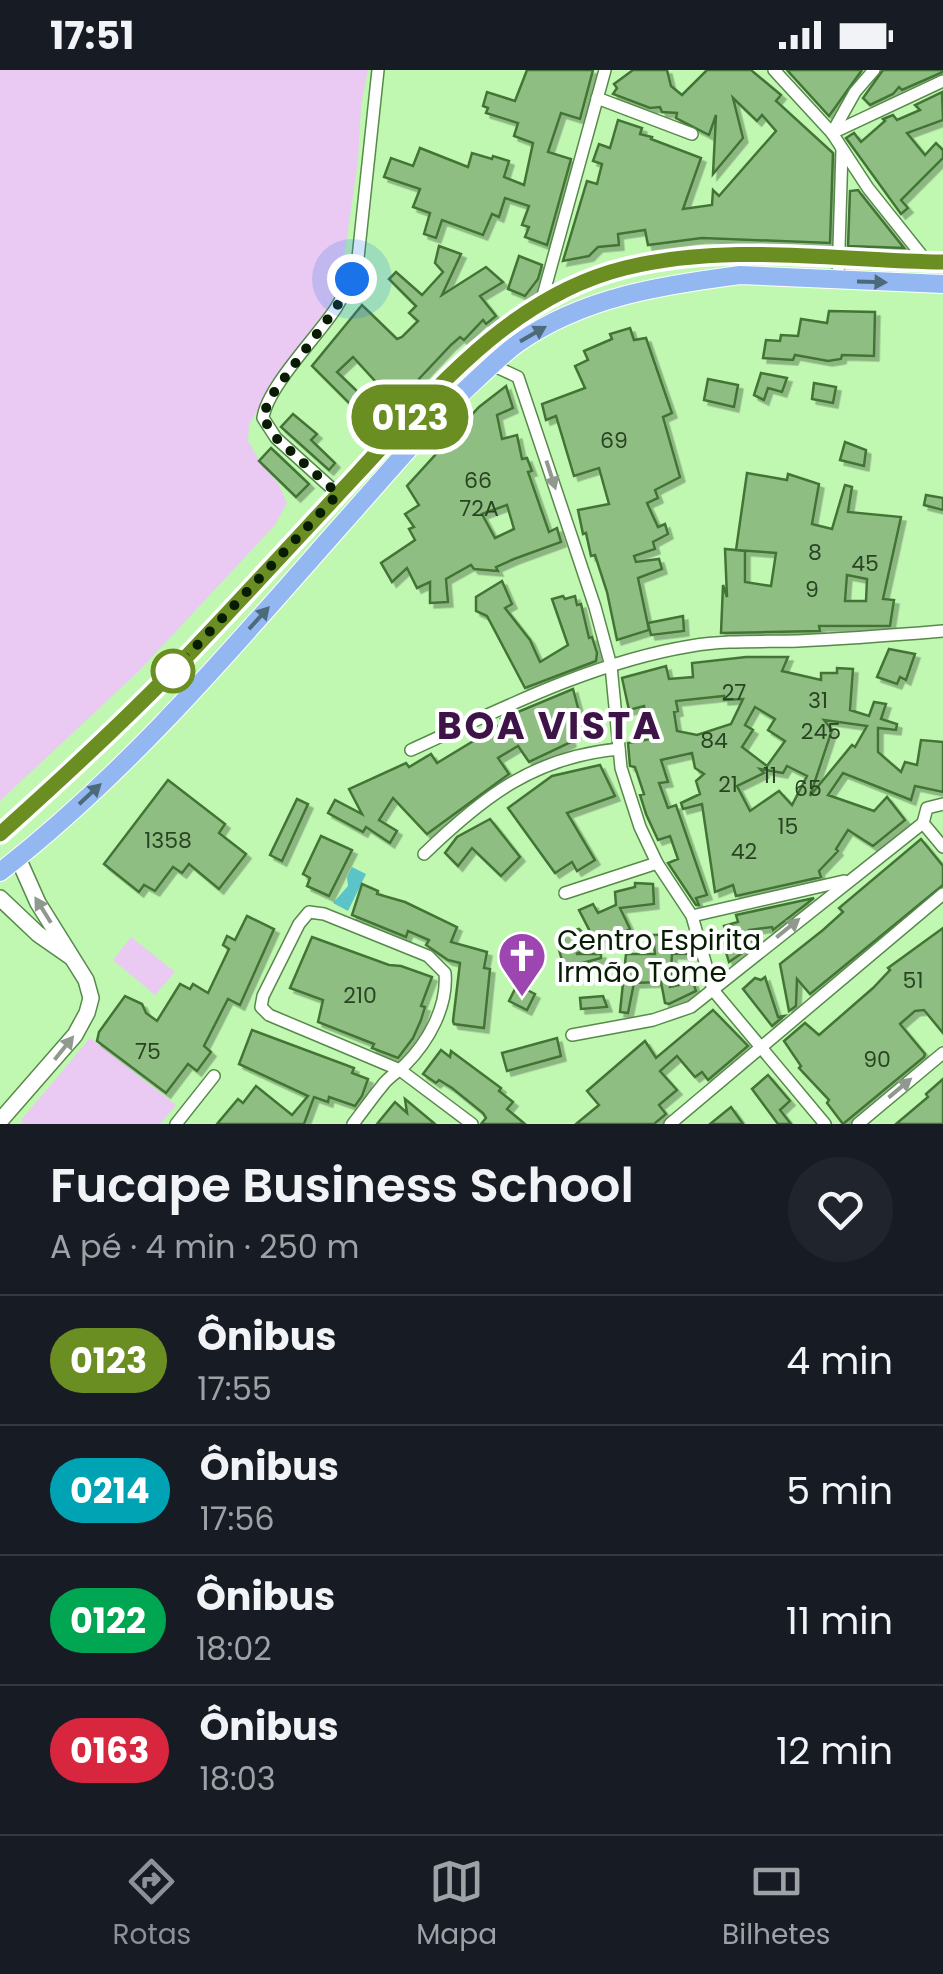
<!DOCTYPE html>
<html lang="pt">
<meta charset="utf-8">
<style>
body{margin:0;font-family:Poppins,sans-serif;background:#20242c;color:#f1f3f6;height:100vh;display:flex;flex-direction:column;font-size:38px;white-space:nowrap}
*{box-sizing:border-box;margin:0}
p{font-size:32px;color:#9ea1a6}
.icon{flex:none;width:55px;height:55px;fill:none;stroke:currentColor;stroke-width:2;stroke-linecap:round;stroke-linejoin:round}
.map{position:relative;height:1054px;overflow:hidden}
.panel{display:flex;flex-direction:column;background:#171b24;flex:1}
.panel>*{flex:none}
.badge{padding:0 20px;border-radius:32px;font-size:35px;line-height:65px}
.you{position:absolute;width:50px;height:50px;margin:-25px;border:8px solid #fff;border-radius:50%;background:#1a73e8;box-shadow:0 0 0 15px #1a73e833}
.map>.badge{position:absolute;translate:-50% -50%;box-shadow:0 0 0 5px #fff}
.round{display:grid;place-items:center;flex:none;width:105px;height:105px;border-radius:52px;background:#20242c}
.overview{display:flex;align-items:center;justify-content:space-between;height:170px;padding:0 50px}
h1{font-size:48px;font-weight:600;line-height:75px}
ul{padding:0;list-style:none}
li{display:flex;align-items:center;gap:30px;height:130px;padding:0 50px;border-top:2px solid #363941}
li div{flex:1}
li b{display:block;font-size:38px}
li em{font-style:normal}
li .badge{min-width:110px;font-weight:700;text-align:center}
.status{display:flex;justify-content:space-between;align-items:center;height:70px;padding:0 50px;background:#171b24;direction:ltr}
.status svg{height:28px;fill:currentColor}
.dock{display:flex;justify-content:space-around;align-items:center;height:140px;border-top:2px solid #363941;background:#171b24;font-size:28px;color:#9ea1a6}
.dock a{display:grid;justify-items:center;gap:5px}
.dock .active{color:#8c9099}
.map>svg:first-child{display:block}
</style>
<div class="status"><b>17:51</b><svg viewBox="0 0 49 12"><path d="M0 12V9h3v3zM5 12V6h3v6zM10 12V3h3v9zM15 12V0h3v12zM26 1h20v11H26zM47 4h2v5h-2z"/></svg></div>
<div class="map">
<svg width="943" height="1054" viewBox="0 0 943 1054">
<defs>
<filter id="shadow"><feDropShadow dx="4.5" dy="4.5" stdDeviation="0" flood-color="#0004"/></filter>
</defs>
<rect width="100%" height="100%" fill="#c0f8b2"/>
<g fill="#eacaf2">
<path d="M0 0H368L361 36 358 91 339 223 279 303 249 355 248 371 262 395 278 413 287 433 275 455 138 602 0 731Z"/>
<path d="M131 867 175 902 155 925 113 890Z"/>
<path d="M90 968 176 1035 160 1054H22V1049Z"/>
</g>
<path fill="#5bc4c8" d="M352 797 366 804 348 841 333 833 348 816 347 807Z"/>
<g fill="#8fbe82" stroke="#437535" stroke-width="2.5" fill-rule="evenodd" filter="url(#shadow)">
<path d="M527 0H593L580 49 561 43 548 82 571 89 547 175 525 167 529 157 522 155 529 136 505 128 499 147 492 144 483 165 442 150 436 168 424 164 430 143 413 137 420 119 384 107 391 88 413 96 420 78 468 97 472 83 492 89 493 86 509 91 504 107 524 115 533 73 514 66 518 53 486 43 488 38 483 36 487 22 515 31Z"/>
<path d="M633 0H667L671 16 682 25 707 0H751L781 25 776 31 833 83 830 173 702 168 648 175 645 160 618 164 619 175 598 177 589 186 563 191 587 111 597 114 602 94 593 91 599 74 610 78 618 50 642 58 640 64 652 67 651 69 701 88 683 139 712 135 713 120 719 126 776 61 762 45 757 51 733 28 743 68 713 104 716 45 709 65 676 48 677 43 662 42 660 37 650 38 613 24 617 18 614 14Z"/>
<path d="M787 0H862L829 46Z"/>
<path d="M883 0H943V2L902 20 899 17 893 24 870 35 863 28Z"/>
<path d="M942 22 943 50 907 63 925 85 936 73 943 80V88L901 130 908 138 901 144 846 68 854 63 861 72 885 51 883 49 893 45 897 50 920 40 915 35Z"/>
<path d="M858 120 861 124 904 178 848 176 850 121Z"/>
<path d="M439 176 461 184 442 225 486 197 503 212 480 226 496 246 486 254 483 250 464 270 460 267 451 275 419 309 421 311 399 337 353 287 337 302 387 350 377 361 312 296 362 235 397 269 402 267 418 251 409 243 416 236 389 209 396 202 422 225 443 202 435 193Z"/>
<path d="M519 186 542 195 538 209 525 226 508 219Z"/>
<path d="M829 241 875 242 874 286 842 285 841 289 828 291 795 285 793 290 763 288 766 270 780 271 781 265 798 266 801 249 827 253Z"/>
<path d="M630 258 634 270 646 268 672 343 663 347 680 407 655 420 658 428 647 433 658 457 665 454 668 464 653 472 655 479 634 486 636 492 659 489 662 499 638 508 649 560 617 570 607 522 595 485 591 486 586 463 583 464 578 440 609 434 599 398 574 406 556 346 546 350 542 334 585 318 575 296 588 290 584 281 612 269 610 264Z"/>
<path d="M761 303 787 308 782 322 768 318 764 330 754 325Z"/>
<path d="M708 309 738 315 734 337 704 330Z"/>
<path d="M814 313 836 317 833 333 812 329Z"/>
<path d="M506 316 513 338 497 345 502 369 517 365 522 389 527 388 532 401 528 402 549 462 557 458 561 472 514 489 496 497 498 501 474 499 471 495 446 509 448 532 430 533V512L417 518 407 498 392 512 381 493 415 470 409 459 414 457 405 444 419 435 407 416 479 337ZM507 435 514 459 495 468 482 444Z"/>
<path d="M293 344 317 364 311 370 335 393 329 400 281 357Z"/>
<path d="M845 372 866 380 864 396 840 390Z"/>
<path d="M271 378 309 414 296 427 259 391Z"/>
<path d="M747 403 787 410 788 404 819 414 812 454 832 459 845 415 852 417 848 442 901 447 883 529 894 530 890 556H819L820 561 721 563 723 515 727 527 725 479 745 481V512L771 516 776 483 736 480ZM847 505 867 509 866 531H845Z"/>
<path d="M926 425 943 428V440L924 435Z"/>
<path d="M502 511 512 534 505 538 530 570 540 592 568 575 552 529 563 526 565 529 575 526 577 535 581 534 589 568 592 567 597 583 596 591 525 618 487 546 476 541V527Z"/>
<path d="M683 546 684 561 651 565 648 553Z"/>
<path d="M889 579 915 584 906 610 900 607 897 614 877 607Z"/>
<path d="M746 587H788L782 601 821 610V603H837V598L853 599 850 640 869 646 874 632 886 634 881 649 897 654 896 660 878 658V682L901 702 905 692 917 695 921 670 943 672V722L915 716 911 730 843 703 828 725 874 741 887 727 905 750 873 776 848 760 836 779 838 781 819 801 821 807 736 826 733 815 715 822 702 734 683 739 681 733 700 724 696 711 704 704 695 698 692 683 661 690 668 712 659 713 668 738 676 735 707 825 696 828 699 835H696L668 793 678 789 670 766 658 770 646 744 640 725 644 724 635 697 630 696 628 673 650 669 644 636 629 640 622 608 666 596 669 609 693 607 692 593ZM724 626V630L743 629 731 654 697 665 677 661 674 642 678 641 676 631ZM755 637 775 649 768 660 785 671 767 696 742 677 753 660 745 655ZM824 650 867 656 855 677 852 675 810 726 832 660ZM787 696 807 706 792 735 779 721 750 741 737 716 764 703 760 699 783 703Z"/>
<path d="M573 619 584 660 569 665 571 672 529 692 518 676 498 688 509 704 427 764 393 728 379 750 397 761 390 773 366 757 363 762 328 743 335 730 362 744 349 719 406 693 409 697 431 684 437 693 503 653 501 649Z"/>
<path d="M600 695 615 726 567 743 595 790 577 801 572 792 555 803 508 738 552 706Z"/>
<path d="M168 710 225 754 219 763 246 784 219 819 189 794 182 803 173 797 155 821 144 815 139 822 104 794Z"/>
<path d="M297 729 308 734 282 791 270 785Z"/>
<path d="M490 749 520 787 501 806 472 778 458 796 445 783 457 767Z"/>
<path d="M321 766 352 780 329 826 307 816 310 808 303 804Z"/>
<path d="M921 769 943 796V815L810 924 797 909 796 936 789 941 780 894 823 860 843 842 839 838Z"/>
<path d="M635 813 653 814 654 834 620 838 630 859 597 875 579 840 593 834 598 843 616 835 615 822 635 817Z"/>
<path d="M362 814 378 821 377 824 405 832 457 857 451 872 487 882 484 898 490 899 484 958 454 954 453 951 460 893 448 890 426 875 429 870 408 861 406 867 352 845Z"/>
<path d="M814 828 773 860 772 857 749 860 754 875 729 892 721 866 726 865 724 856 738 852 736 845Z"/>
<path d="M247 846 274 859 240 935 228 929 204 976 211 982 197 1001 188 994 166 1023 97 971 99 962 125 926 142 934 146 943 157 951 180 914 190 919 193 914 208 923 229 879 223 875 227 866 235 870Z"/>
<path d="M943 858V963L924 940 915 941 900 954 925 984 924 987 843 1054 827 1033 829 1030 799 998 801 996 784 971 805 953 819 965 873 918 890 900 888 898Z"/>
<path d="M579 859 596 876 576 884H601V888L564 898 557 872 564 870 563 863Z"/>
<path d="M687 864 693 884H672L670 917 693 912 696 921 669 934 665 933 661 912 634 913 628 943 620 942 626 884H655L653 865Z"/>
<path d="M312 867 389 895 401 896 432 907 421 936 425 937 421 950 413 968 398 988 372 978 374 974 318 952 323 930 290 918Z"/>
<path d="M765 907 778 947 784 946 772 956 743 919 755 908 761 910Z"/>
<path d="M517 915 535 924 527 940 509 931Z"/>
<path d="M603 926 607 937 581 939 580 928Z"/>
<path d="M713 940 748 976 708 1010 702 1002 695 1007 677 986 660 1001 677 1020 659 1035 666 1044 654 1054H576L599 1035 587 1021 645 971 656 988Z"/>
<path d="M252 960 354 998 352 1003 368 1009 362 1026 355 1036 329 1027 328 1032 314 1027 304 1054H217L238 1029 243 1033 256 1016 292 1045 308 1026 239 994Z"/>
<path d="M557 968 561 986 507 1001 502 983Z"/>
<path d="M441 980 450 987 451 981 501 1018 499 1021 513 1032 507 1039 525 1054H481L486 1048 483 1043 452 1018 439 1010 436 1013 423 1004Z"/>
<path d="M768 1005 790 1031 780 1040 791 1054H778L752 1019Z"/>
<path d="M943 1009V1054H896L928 1027 926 1024Z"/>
<path d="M405 1029 435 1054H377L395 1032 407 1043Z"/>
<path d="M731 1037 743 1054H710Z"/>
</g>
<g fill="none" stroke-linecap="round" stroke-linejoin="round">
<g stroke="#578a4a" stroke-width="14">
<g id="minor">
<path d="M774 0 832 63 868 118 927 192"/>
<path d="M597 28 692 64"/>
<path d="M832 63 943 11"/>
<path d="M832 63 855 22 874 0"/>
<path d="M838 210 842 80"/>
<path d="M541 233 605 0"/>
<path d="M492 295 518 307 595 537 611 596 621 698 640 757 657 793 692 846 713 920 825 1054"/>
<path d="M338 424 276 368 263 348C267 317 318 266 336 238 346 222 353 205 358 188L378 0"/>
<path d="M411 680C501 639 593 592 691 576 726 570 762 572 798 571 846 569 895 565 943 561"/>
<path d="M923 753 943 777"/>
<path d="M424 784C484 726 534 687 619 679"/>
<path d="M565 823 657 793"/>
<path d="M692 846 844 811"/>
<path d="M572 965 653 950 691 937 923 753 927 738 943 734"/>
<path d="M176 1054 214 1006"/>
<path d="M353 1054C363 1041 372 1028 382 1016 388 1007 398 1002 405 995 428 972 448 937 445 903L428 886 324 844 309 842 299 854 263 926 261 937 269 945 400 1000 472 1054"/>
<path d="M670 1054 943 824"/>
<path d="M858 1054 943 983"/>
</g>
</g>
<g stroke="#578a4a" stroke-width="18">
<g id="tertiary">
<path d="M0 828 38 864 71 887"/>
<path d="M0 1051 75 965 87 943 91 928 86 910 38 833 18 788"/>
</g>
</g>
<g stroke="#fff" stroke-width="20">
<g id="primary">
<path d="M0 764C68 703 135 642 198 575 251 518 305 460 358 403 435 321 511 227 625 198 728 172 838 191 943 192"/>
<path d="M0 802C130 701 236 574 344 452 388 403 430 352 478 308 491 296 504 283 518 273 583 227 663 215 740 205L943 214"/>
</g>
</g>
<use href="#minor" stroke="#fff" stroke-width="11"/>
<use href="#tertiary" stroke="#fff" stroke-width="15"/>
<use href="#primary" stroke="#93b8f1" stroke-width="18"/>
</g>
<defs><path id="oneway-solid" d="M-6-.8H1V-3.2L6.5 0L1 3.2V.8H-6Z" transform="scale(2.5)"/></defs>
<g fill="#4d6a7a">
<use href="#oneway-solid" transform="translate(872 212) rotate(2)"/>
<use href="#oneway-solid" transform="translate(533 264) rotate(-30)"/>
<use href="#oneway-solid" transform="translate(259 548) rotate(-48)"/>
<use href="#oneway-solid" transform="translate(90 724) rotate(-43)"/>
</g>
<g fill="#8f998e">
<use href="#oneway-solid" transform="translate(551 405) rotate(72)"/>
<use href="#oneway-solid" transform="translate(43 840) rotate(-122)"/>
<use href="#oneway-solid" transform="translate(788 858) rotate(-39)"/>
<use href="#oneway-solid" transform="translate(64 978) rotate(-51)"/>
<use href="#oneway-solid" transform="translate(900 1018) rotate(-40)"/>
</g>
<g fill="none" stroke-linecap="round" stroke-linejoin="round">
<g stroke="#fff" stroke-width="22">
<path id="line" d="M0 764C66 705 131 645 192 581 248 522 303 462 358 403 434 321 511 226 625 198 729 172 838 191 943 192"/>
</g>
<use href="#line" stroke="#6b8e23" stroke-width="15"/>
<path stroke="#071c03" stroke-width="10" stroke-dasharray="0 18" d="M173 601 338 424 276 368 263 348 269 329 336 238 352 209"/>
</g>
<defs>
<g id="church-pin" transform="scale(2.5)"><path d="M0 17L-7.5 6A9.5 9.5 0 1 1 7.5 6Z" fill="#9d46b2" stroke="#fff"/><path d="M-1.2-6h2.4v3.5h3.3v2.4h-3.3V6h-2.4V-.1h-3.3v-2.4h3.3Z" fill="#fff"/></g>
</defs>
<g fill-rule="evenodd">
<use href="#church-pin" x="522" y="886"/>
</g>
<circle fill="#fff" stroke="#6b8e23" stroke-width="5" cx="173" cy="601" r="20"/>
<g text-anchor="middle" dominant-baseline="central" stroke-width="8" stroke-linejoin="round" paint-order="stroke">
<g font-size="22" fill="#294423">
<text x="614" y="370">69</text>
<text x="478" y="410">66</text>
<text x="479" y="438">72A</text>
<text x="815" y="482">8</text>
<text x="865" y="493">45</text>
<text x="812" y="519">9</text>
<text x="734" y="622">27</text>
<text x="818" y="630">31</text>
<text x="821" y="661">245</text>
<text x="714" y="670">84</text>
<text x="770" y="705">11</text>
<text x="728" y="714">21</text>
<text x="808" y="718">65</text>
<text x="788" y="756">15</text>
<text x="168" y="770">1358</text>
<text x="744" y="781">42</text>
<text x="913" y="910">51</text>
<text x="360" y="925">210</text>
<text x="148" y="981">75</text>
<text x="877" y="989">90</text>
</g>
<g font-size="28" fill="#071c03" stroke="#fff" text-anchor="start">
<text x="557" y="870">Centro Espirita<tspan x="557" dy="32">Irmão Tome</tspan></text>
</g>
<g font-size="38" font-weight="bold" letter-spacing="2.5" fill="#3e1448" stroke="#fff">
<text x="550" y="655">BOA VISTA</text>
</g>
</g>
</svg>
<div class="you" style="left:352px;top:209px"></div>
<b class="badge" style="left:410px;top:347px;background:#6b8e23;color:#fff">0123</b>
</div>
<section class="panel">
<div class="overview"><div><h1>Fucape Business School</h1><p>A pé · 4 min · 250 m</p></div><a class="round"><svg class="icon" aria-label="heart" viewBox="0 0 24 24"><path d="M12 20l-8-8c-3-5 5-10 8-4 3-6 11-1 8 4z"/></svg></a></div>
<ul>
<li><span class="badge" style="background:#6b8e23;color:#fff">0123</span><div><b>Ônibus</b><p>17:55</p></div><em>4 min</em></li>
<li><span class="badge" style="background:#00a3b4;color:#fff">0214</span><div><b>Ônibus</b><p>17:56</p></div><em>5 min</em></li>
<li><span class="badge" style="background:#00a651;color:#fff">0122</span><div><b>Ônibus</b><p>18:02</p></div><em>11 min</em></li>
<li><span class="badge" style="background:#d7263d;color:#fff">0163</span><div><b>Ônibus</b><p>18:03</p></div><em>12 min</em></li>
</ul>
</section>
<nav class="dock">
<a class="active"><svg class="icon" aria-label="directions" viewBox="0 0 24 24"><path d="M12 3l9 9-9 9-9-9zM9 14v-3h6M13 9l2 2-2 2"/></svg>Rotas</a>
<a><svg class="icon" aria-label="map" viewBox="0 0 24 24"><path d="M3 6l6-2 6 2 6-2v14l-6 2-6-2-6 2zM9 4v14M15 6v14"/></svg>Mapa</a>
<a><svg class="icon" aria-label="tickets" viewBox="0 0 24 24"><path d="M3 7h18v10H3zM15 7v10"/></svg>Bilhetes</a>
</nav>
